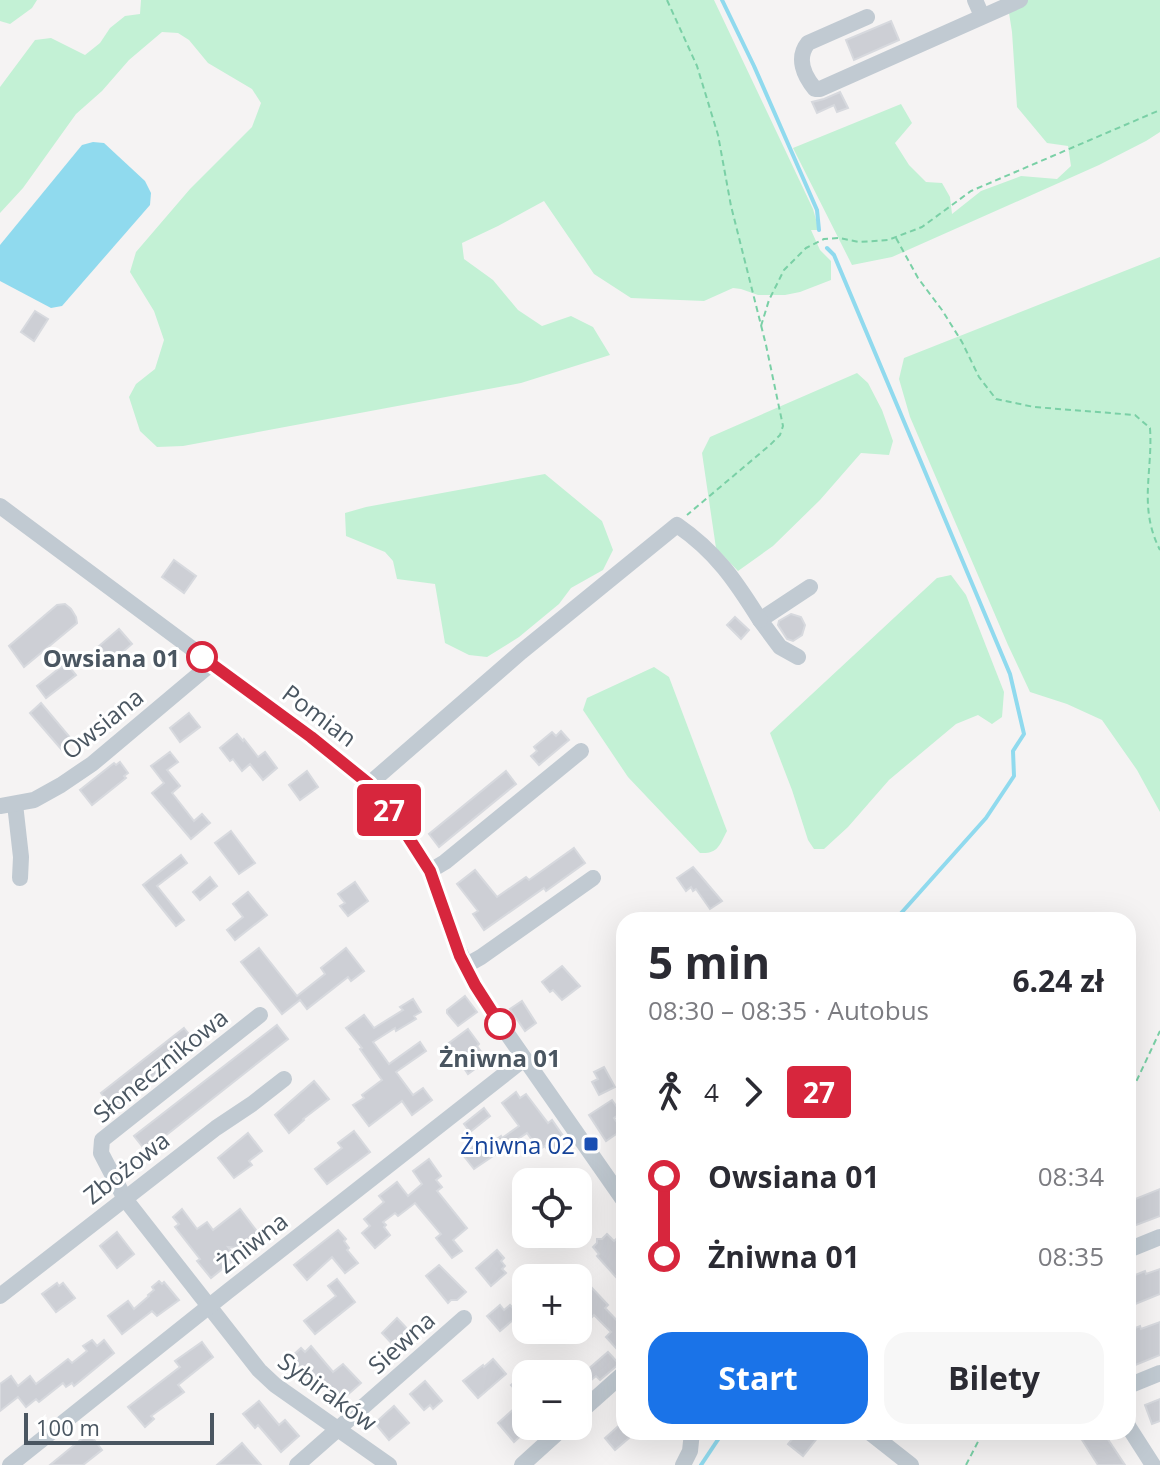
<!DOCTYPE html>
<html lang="pl">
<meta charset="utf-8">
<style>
body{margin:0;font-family:"Open Sans",sans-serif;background:#f7f7f7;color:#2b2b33;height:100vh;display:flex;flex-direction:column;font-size:30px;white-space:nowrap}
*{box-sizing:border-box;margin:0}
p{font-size:26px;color:#7c7c81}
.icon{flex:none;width:44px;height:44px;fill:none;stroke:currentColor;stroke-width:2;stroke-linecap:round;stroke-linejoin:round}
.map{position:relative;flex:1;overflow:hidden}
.drawer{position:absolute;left:616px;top:912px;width:520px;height:528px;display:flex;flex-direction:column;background:#fff;border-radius:24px;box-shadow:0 8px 32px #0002}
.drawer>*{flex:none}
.badge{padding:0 16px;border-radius:6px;font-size:28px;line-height:52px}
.tools{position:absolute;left:512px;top:1168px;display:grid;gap:16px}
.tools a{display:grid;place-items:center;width:80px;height:80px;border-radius:16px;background:#fff;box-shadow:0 8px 32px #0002;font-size:40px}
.scale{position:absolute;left:24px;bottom:20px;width:190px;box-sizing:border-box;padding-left:8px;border:4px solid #4a5661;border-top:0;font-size:22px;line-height:28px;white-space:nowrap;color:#4a5661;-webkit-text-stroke:6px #fff;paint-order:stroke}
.map>.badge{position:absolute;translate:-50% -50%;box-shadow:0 0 0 4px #fff}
.legs{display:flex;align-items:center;gap:12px;height:88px;padding:0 32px;font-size:26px}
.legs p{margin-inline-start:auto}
.headline{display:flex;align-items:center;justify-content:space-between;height:136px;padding:0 32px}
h1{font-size:44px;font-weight:700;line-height:60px}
.cta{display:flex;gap:16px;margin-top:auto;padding:16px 32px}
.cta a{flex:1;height:92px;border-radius:24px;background:#1a73e8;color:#fff;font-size:32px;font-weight:700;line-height:92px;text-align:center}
.cta a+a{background:#f7f7f7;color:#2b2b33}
ul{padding:0 32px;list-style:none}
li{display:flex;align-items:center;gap:28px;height:80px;font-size:30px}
li i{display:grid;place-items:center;width:12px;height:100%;margin:0 10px;background:currentColor}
li i::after{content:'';width:20px;height:20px;margin:-10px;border:6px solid;border-radius:50%;background:#fff}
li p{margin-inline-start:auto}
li:first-child i{background:linear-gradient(#0000 50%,currentColor 0)}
li:last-child i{background:linear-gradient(currentColor 50%,#0000 0)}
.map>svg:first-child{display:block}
</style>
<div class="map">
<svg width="1160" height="1465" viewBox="0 0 1160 1465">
<rect width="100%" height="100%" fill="#f5f3f3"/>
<g fill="#c3f1d5">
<path d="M0 0H37L32 8 10 24 0 21Z"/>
<path d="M141 0H714L813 209 819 230H811L820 250 831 261V280L800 292 785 295H758L741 289 733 288 704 301 631 298 594 274 544 201 498 226 462 243 464 259 493 280 518 310 542 326 571 316 593 327 610 355 521 383 183 446 157 447 140 431 129 397 136 384 155 369 164 340 154 311 130 272 136 252 190 189 252 127 261 103 252 89 208 63 189 40 178 33 162 32 129 60 102 91 76 114 23 188 0 213V87L35 40 51 38 85 55 100 43 110 28 125 16 140 14Z"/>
<path d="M1007 0H1160V132L1146 141 1099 165 892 257 852 265 793 148 901 104 912 123 895 143 909 165 926 182 942 183 950 197 952 214 981 191 1021 176 1057 179 1071 166 1068 146 1047 143 1017 107 1012 32Z"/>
<path d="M1160 257V812L1137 770 1102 720 1067 704 1030 692 1008 645 910 417 899 379 904 358Z"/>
<path d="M857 373 868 383 882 410 893 441 889 455 861 453 820 500 773 546 738 571 716 548 702 453 710 437Z"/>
<path d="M545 474 602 521 613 550 603 570 571 588 559 604 519 637 487 657 469 655 445 643 435 584 397 579 393 561 385 552 346 536 345 513 366 507Z"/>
<path d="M951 575 966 595 1004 692 1002 717 992 724 978 715 956 724 889 780 848 827 824 849H814L808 840 792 790 770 733 937 578Z"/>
<path d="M654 667 669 677 727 831C719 846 718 854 700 853L628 777 583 710 587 698Z"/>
</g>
<path fill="#90daee" d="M93 142 104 143 145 181 151 193 150 205 62 306 51 308 0 281V245L82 145Z"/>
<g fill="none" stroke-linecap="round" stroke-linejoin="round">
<g stroke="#90daee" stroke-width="4">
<path d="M722 0 754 66 817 210 819 230"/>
<path d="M827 248 834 255 1010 674 1024 734 1013 751 1014 776 986 818 895 920"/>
<path d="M701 1465 723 1432"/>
</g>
</g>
<g fill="#cdcfd5" stroke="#d7d9de" stroke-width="2">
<path d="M891 21 899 40 854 60 846 40Z"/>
<path d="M840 92 848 108 837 112 834 105 817 113 812 102 824 99Z"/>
<path d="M35 311 48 319 34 341 21 332Z"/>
<path d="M174 560 196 576 184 593 162 577Z"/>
<path d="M65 604 71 609 76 617 77 623 24 667 9 646 57 605Z"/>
<path d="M791 614 801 617 805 625 802 635 793 641 787 639 778 625 779 621Z"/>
<path d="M735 617 749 630 741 639 727 625Z"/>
<path d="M119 629 132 644 112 661 99 646Z"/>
<path d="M66 663 76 675 46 698 37 686Z"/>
<path d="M41 703 73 741 62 750 30 713Z"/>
<path d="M189 713 200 727 180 742 170 728Z"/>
<path d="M561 731 569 740 539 765 531 756 537 751 534 747 552 732 556 736Z"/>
<path d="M237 734 243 741 244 739 258 757 265 752 277 768 263 780 250 764 242 771 233 759 230 761 220 748Z"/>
<path d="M170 752 178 762 167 770 180 786 172 793 194 821 202 814 210 823 191 839 152 793 164 783 151 766Z"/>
<path d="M120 762 128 773 124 776 126 778 92 805 80 790 114 763 116 765Z"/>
<path d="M307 771 318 787 300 800 289 785Z"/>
<path d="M506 771 516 784 439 847 429 834Z"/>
<path d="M231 831 255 863 239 874 215 843Z"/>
<path d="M574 848 585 863 546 891 544 888 484 930 473 914 478 911 457 884 475 870 497 897 526 877 529 880Z"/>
<path d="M181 855 187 863 157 886 184 920 176 926 143 885Z"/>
<path d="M693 867 722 901 710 909 696 889 693 891 691 887 686 891 677 878Z"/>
<path d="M210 877 217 886 200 900 193 892Z"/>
<path d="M355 882 368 901 348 916 340 906 345 903 338 894Z"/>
<path d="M248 892 267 915 235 940 227 930 243 917 233 904Z"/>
<path d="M259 948 297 996 325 974 321 968 346 948 364 971 351 981 348 977 307 1009 300 1000 282 1014 241 962Z"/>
<path d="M562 966 580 986 562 1000 553 990 550 992 542 982Z"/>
<path d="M465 996 477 1012 458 1026 447 1013V1010Z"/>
<path d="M413 999 421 1012 414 1016 416 1019 396 1031 395 1028 373 1042 389 1064 420 1042 426 1051 396 1072 413 1095 423 1088 432 1100 412 1115 402 1101 369 1126 353 1105 364 1098 362 1095 382 1080 360 1049 362 1048 346 1028 364 1015 374 1028 403 1010 400 1007Z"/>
<path d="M522 1001 536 1023 525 1031 510 1009Z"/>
<path d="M277 1025 288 1039 146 1151 134 1136Z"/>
<path d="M184 1028 196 1043 112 1108 101 1093Z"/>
<path d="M468 1029 479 1044 477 1046 487 1060 468 1074 458 1059 461 1058 449 1043Z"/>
<path d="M604 1067 615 1087 599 1095 592 1082 598 1079 594 1072Z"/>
<path d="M314 1081 329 1099 303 1119 304 1120 289 1133 275 1115Z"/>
<path d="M516 1092 520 1098 526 1094 548 1123 552 1120 566 1140 549 1152 545 1146 539 1150 527 1133 474 1169 463 1155 474 1146 479 1152 501 1136 502 1138 519 1126 502 1103Z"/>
<path d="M612 1100 621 1113 614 1118 622 1130 606 1141 589 1115Z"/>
<path d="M484 1108 490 1116 470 1132 464 1124Z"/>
<path d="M354 1131 370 1152 327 1184 315 1169 342 1148 338 1143Z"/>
<path d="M248 1133 262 1151 249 1161 252 1165 234 1178 218 1158Z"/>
<path d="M429 1159 441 1176 436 1180 442 1187 437 1191 467 1228 453 1240 462 1251 452 1258 436 1238 441 1234 415 1203 398 1216 395 1213 383 1222 386 1225 384 1227 390 1235 375 1248 362 1233 370 1226 364 1219 384 1202 379 1196 397 1182 408 1196 422 1184 413 1171Z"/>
<path d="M1160 1189V1216L1128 1228V1202Z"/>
<path d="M182 1209 197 1229 207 1222 213 1230 240 1209 262 1238 247 1249 228 1247 236 1258 211 1278 197 1261 200 1259 175 1227 179 1224 173 1217Z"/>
<path d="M338 1230 346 1239 344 1241 349 1248 347 1250 358 1263 345 1273 332 1257 307 1280 294 1265Z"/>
<path d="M117 1232 134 1254 117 1268 100 1246Z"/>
<path d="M624 1232V1270L616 1277 597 1256 599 1254 593 1247 597 1243V1239H602L607 1234 614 1241Z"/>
<path d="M497 1250 504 1258 501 1261 505 1266 502 1269 506 1273 491 1286 476 1268Z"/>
<path d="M439 1265 466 1292 457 1300H451L448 1303 426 1276Z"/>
<path d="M1160 1269V1294L1128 1307V1278L1145 1271 1146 1274Z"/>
<path d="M337 1279 355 1302 315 1334 304 1321 336 1296 328 1286Z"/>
<path d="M159 1281 162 1284 164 1282 179 1300 157 1316 152 1311 122 1334 108 1316 128 1301 134 1309 149 1296 148 1295 154 1290 152 1287Z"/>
<path d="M57 1283 59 1286 63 1283 75 1298 56 1312 42 1294Z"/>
<path d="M592 1288 608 1305 605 1308 624 1328V1340L616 1348 606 1337 611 1332 594 1315 592 1317 578 1302Z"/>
<path d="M500 1305 504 1310 510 1305 519 1315 500 1331 487 1316Z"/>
<path d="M397 1318 414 1336 398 1350 382 1333Z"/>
<path d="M1160 1322V1355L1128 1368V1331L1140 1326 1141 1329Z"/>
<path d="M92 1340 97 1346 104 1340 114 1353 74 1386 72 1383 66 1387 63 1383 39 1402 36 1399 26 1407 18 1397 0 1411V1384L11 1376 18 1386 30 1376 36 1384 68 1359 72 1363 87 1351 83 1346Z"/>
<path d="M202 1342 213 1357 178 1385 184 1392 151 1416 154 1419 145 1427 128 1407 180 1367 175 1361Z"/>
<path d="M311 1346 333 1372 343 1364 361 1383 338 1403 313 1375 305 1383 290 1365 295 1361 291 1357 301 1348 305 1352Z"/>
<path d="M608 1352 619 1364 600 1380 596 1376 578 1391V1378Z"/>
<path d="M493 1359 506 1374 478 1398 463 1381 483 1365 484 1367Z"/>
<path d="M526 1372V1431L514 1442 498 1423 524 1400 511 1385Z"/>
<path d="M425 1381 442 1401 433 1409 430 1405 424 1410 410 1394Z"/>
<path d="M1160 1399V1421L1152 1424 1145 1405Z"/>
<path d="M259 1401 279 1425 285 1420 299 1436 281 1452 258 1425 255 1428 243 1414Z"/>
<path d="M394 1406 409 1423 389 1440 375 1423Z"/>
<path d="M624 1421V1432H636L615 1450 605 1438Z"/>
<path d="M798 1432H822L803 1456 788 1444Z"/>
<path d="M1077 1432H1103L1125 1465H1098Z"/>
<path d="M89 1433 102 1450 83 1465H50Z"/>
<path d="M242 1443 261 1465H217Z"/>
</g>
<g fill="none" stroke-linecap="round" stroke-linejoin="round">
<g stroke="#7ad0a6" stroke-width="2" stroke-dasharray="6 4" stroke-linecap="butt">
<path d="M667 0 697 66 718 135 731 206 766 345 783 426 780 435 770 445 687 515"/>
<path d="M896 238 918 278 942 310 962 342 979 377 996 399 1034 407 1135 415 1150 428C1153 472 1138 507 1160 550"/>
<path d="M761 326 769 300 784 270 806 248 824 239 839 238 859 242 888 240 922 227 971 191 1160 110"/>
<path d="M1128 1099 1160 1031"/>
<path d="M966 1465 983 1432"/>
</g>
<g stroke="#c1cad2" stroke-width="16">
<path d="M975 0 982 16"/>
<path d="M867 17 808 43C796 58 804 76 815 89H820L1020 0"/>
<path d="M0 506 311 737 369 784 398 821 430 871 452 935 475 985 499 1022 624 1201"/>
<path d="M798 657 780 647 760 620 810 587"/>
<path d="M369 784 521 652 677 525C716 552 735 580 760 620"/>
<path d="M15 804 21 857 20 878"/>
<path d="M0 806 34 800 61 785 92 764 211 664"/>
<path d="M430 871 445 862 581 751"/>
<path d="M465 966 481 957 593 878"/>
<path d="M260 1015 102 1140 101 1153 125 1199 259 1370 275 1385 389 1465"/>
<path d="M1128 1250 1160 1237"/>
<path d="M0 1296 216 1128 252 1104 284 1079"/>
<path d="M1128 1386 1160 1373"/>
<path d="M578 1414 624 1373"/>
<path d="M1128 1426 1153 1465"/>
<path d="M869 1432 911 1465"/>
<path d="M10 1465 227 1292 524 1059"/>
<path d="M297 1465 464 1318"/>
<path d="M522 1465 565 1426"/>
<path d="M683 1465 690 1451 692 1432"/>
</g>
</g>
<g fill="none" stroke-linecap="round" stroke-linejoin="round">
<g stroke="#fff" stroke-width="18">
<path id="line-1" d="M202 657 311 737 369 784 398 821 430 871 460 956 475 985 500 1024"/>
</g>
<use href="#line-1" stroke="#d7263d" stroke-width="12"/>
</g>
<g fill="#fff" stroke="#d7263d" stroke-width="4">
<circle cx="202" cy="657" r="14"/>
<circle cx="500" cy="1024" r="14"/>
</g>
<rect fill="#1a4fb4" stroke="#fff" stroke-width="3" x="583" y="1136" width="16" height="16" rx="4"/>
<g text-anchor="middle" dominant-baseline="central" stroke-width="6" stroke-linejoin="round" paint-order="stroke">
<g font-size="24" font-weight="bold" fill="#4a5661" stroke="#fff" text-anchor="end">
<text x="180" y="657">Owsiana 01</text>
<text x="500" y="1057" text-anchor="middle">Żniwna 01</text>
</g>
<g font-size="24" fill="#4a5661" stroke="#fff">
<text transform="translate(320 715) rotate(37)">Pomian</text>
<text transform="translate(102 723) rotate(-39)">Owsiana</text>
<text transform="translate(160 1065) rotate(-39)">Słonecznikowa</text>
<text transform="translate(126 1167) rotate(-38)">Zbożowa</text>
<text transform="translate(252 1242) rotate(-38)">Żniwna</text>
<text transform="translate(401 1342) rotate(-42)">Siewna</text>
<text transform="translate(328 1391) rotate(36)">Sybiraków</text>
</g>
<g font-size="24" fill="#164399" stroke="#fff" text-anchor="end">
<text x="575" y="1144">Żniwna 02</text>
</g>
</g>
</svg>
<div class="tools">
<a><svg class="icon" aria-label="locate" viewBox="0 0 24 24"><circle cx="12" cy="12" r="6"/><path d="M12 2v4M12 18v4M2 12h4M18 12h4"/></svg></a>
<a>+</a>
<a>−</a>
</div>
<div class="scale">100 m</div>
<b class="badge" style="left:389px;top:810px;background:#d7263d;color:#fff">27</b>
<section class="drawer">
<div class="headline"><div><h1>5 min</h1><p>08:30 – 08:35 · Autobus</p></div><b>6.24 zł</b></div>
<div class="legs"><svg class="icon" aria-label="walk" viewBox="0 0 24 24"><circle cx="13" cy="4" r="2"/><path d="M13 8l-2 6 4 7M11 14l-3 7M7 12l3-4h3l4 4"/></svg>4<svg class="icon" aria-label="forward" viewBox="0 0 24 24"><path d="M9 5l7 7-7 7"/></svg><b class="badge" style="background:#d7263d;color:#fff">27</b></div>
<ul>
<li><i style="color:#d7263d"></i><b>Owsiana 01</b><p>08:34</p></li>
<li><i style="color:#d7263d"></i><b>Żniwna 01</b><p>08:35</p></li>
</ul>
<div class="cta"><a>Start</a><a>Bilety</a></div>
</section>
</div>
